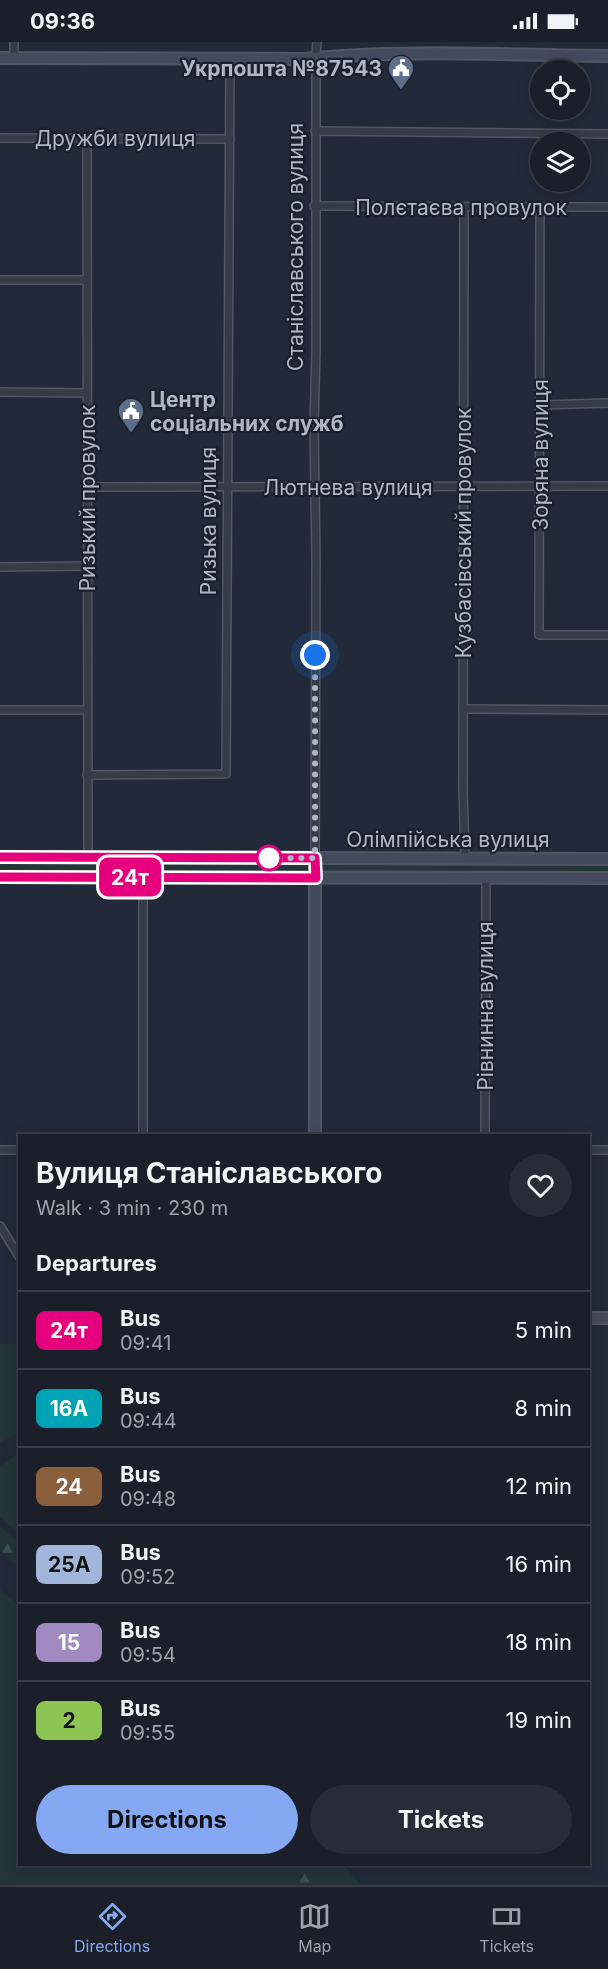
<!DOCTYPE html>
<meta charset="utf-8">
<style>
body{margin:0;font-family:Inter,sans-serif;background:#272c36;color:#f1f3f6;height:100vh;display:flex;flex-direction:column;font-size:22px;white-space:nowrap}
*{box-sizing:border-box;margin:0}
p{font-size:20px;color:#9fa2a8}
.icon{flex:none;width:33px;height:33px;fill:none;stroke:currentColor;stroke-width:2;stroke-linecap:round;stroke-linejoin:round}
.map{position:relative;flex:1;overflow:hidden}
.details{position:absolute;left:18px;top:1092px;width:572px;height:732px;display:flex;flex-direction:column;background:#1a1f2a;border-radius:0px;box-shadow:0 3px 15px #0003,0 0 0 2px #383d47}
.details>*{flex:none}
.badge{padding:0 12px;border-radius:9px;font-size:21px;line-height:39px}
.tools{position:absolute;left:530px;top:18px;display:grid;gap:12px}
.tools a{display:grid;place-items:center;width:60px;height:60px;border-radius:50%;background:#1a1f2a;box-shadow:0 3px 15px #0003,0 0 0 2px #383d47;font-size:30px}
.you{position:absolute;width:30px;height:30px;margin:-15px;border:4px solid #fff;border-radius:50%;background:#1a73e8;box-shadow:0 0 0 9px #1a73e833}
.map>.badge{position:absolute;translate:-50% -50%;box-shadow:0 0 0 3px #fff}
h2{padding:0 18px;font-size:22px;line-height:54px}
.round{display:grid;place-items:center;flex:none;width:63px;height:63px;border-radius:32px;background:#272c36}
.summary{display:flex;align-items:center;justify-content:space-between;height:102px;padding:0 18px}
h1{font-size:28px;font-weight:700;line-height:45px}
.action{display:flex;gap:12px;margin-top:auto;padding:12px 18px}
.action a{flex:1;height:69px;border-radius:36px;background:#86a8f3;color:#111;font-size:24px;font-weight:700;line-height:69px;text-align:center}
.action a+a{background:#272c36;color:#f1f3f6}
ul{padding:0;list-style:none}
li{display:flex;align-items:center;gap:18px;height:78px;padding:0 18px;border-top:2px solid #383d47}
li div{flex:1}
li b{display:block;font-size:22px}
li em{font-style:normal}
li .badge{min-width:66px;font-weight:700;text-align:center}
.status{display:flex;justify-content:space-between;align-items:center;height:42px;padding:0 30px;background:#1a1f2a;direction:ltr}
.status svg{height:16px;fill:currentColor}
.tabs{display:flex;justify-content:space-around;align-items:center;height:84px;border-top:2px solid #383d47;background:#1a1f2a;font-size:16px;color:#9fa2a8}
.tabs a{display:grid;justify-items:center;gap:3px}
.tabs .selected{color:#86a8f3}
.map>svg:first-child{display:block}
</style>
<div class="status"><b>09:36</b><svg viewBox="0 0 49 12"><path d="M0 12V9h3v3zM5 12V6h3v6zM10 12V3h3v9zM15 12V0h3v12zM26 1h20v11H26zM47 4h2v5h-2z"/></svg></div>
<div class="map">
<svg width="608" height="1843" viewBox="0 0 608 1843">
<defs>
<pattern id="forest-firs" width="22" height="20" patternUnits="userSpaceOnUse" patternTransform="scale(1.5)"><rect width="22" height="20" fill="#233539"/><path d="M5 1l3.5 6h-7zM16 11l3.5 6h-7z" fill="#405054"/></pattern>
</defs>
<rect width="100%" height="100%" fill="#222938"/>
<g fill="#233539">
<path d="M0 815 608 817V836L0 835Z"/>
<path d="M0 1302H20L19 1389 0 1402Z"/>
<path d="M19 1411V1492L0 1475V1424Z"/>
<path d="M0 1548 19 1562 20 1822 344 1823 361 1843H0Z"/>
</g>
<g fill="url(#forest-firs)">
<path d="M0 1484 19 1501V1525L0 1508Z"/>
<path d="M283 1823H310L324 1843H297Z"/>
</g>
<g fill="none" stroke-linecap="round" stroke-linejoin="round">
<g stroke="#505663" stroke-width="10">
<g id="street">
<path d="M14 10V0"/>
<path d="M316 12 317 0"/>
<path d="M315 89 608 92"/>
<path d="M0 96 230 97"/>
<path d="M87 96 88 816"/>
<path d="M314 164 608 165"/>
<path d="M464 165 463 746 465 816"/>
<path d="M540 165 539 593H608"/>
<path d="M0 238H87"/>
<path d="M0 350 87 351"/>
<path d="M540 363 608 361"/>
<path d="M87 445 608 444"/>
<path d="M0 525 87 524"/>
<path d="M463 667 608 668"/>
<path d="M0 668H87"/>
<path d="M87 733 226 732 230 17"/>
<path d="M315 816 316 518 314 383 316 309V15"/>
<path d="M143 835V1094"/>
<path d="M485 1094 486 835"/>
<path d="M0 1108H20"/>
<path d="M588 1108H608"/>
<path d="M0 1184 20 1216"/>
</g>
</g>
<g stroke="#505663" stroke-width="14">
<g id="secondary">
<path d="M0 16 302 17C403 7 506 13 608 14"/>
<path d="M0 815 608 817"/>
<path d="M0 835 608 836"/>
<path d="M315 1094V816"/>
<path d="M588 1276H608"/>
</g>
</g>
<use href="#street" stroke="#353c48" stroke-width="7"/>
<use href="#secondary" stroke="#434a5b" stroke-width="10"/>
</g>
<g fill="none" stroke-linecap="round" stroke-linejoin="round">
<g stroke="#fff" stroke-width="14">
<path id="line" d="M0 815 315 816 316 836 0 835"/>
</g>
<use href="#line" stroke="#e6007e" stroke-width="9"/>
<path stroke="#b0b6c4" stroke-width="6" stroke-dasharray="0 10.8" d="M269 816H315V613"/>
</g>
<defs>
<g id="civic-pin" transform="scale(1.35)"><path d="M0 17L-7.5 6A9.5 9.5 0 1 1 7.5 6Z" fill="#5c6f8a" stroke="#1a212d"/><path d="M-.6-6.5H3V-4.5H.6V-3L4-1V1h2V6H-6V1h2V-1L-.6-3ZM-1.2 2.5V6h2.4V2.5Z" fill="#fff"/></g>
</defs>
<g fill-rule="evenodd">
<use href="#civic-pin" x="401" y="26"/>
<use href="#civic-pin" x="131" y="369"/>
</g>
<circle fill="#fff" stroke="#e6007e" stroke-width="3" cx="269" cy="816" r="12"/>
<g text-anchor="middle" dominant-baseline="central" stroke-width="4.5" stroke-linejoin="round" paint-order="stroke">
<g font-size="21" font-weight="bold" fill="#b0b6c4" stroke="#1a212d" text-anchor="end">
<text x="382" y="26">Укрпошта №87543</text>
<text x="150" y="357" text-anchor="start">Центр<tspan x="150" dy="24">соціальних служб</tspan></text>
</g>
<g font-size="21" fill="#b0b6c4" stroke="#1a212d">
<text x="115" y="96">Дружби вулиця</text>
<text x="461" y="165">Полєтаєва провулок</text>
<text transform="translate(295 205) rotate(-90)">Станіславського вулиця</text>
<text transform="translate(540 413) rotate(-90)">Зоряна вулиця</text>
<text x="348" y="445">Лютнева вулиця</text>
<text transform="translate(87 456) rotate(-90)">Ризький провулок</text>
<text transform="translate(208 479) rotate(-90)">Ризька вулиця</text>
<text transform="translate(463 491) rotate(-90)">Кузбасівський провулок</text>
<text x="448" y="797">Олімпійська вулиця</text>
<text transform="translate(485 964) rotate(-90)">Рівнинна вулиця</text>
</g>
</g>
</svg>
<div class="tools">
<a><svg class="icon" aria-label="locate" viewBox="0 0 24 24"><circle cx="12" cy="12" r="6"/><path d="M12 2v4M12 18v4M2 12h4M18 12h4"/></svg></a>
<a><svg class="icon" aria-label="layers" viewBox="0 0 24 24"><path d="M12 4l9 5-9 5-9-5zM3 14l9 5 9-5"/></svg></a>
</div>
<div class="you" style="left:315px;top:613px"></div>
<b class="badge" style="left:130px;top:835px;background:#e6007e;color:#fff">24т</b>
<section class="details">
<div class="summary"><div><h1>Вулиця Станіславського</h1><p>Walk · 3 min · 230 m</p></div><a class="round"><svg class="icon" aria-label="heart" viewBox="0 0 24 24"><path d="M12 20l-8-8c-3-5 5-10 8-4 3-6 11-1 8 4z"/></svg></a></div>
<h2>Departures</h2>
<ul>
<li><span class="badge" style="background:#e6007e;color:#fff">24т</span><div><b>Bus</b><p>09:41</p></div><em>5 min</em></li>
<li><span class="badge" style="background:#00a3b4;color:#fff">16А</span><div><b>Bus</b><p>09:44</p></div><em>8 min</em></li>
<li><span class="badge" style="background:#8b5e3c;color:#fff">24</span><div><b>Bus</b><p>09:48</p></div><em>12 min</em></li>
<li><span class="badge" style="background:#a2b5db;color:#111">25А</span><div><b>Bus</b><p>09:52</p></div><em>16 min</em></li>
<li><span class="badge" style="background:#a18ac0;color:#fff">15</span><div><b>Bus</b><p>09:54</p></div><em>18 min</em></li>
<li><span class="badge" style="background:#8cc552;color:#111">2</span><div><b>Bus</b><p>09:55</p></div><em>19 min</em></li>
</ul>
<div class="action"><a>Directions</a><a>Tickets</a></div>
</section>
</div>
<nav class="tabs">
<a class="selected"><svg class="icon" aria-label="directions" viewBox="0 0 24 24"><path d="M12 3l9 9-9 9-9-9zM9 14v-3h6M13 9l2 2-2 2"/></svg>Directions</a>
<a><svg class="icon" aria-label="map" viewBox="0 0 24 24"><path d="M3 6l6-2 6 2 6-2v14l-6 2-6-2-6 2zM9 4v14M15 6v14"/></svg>Map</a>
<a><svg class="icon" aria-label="tickets" viewBox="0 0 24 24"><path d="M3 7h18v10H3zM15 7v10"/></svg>Tickets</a>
</nav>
